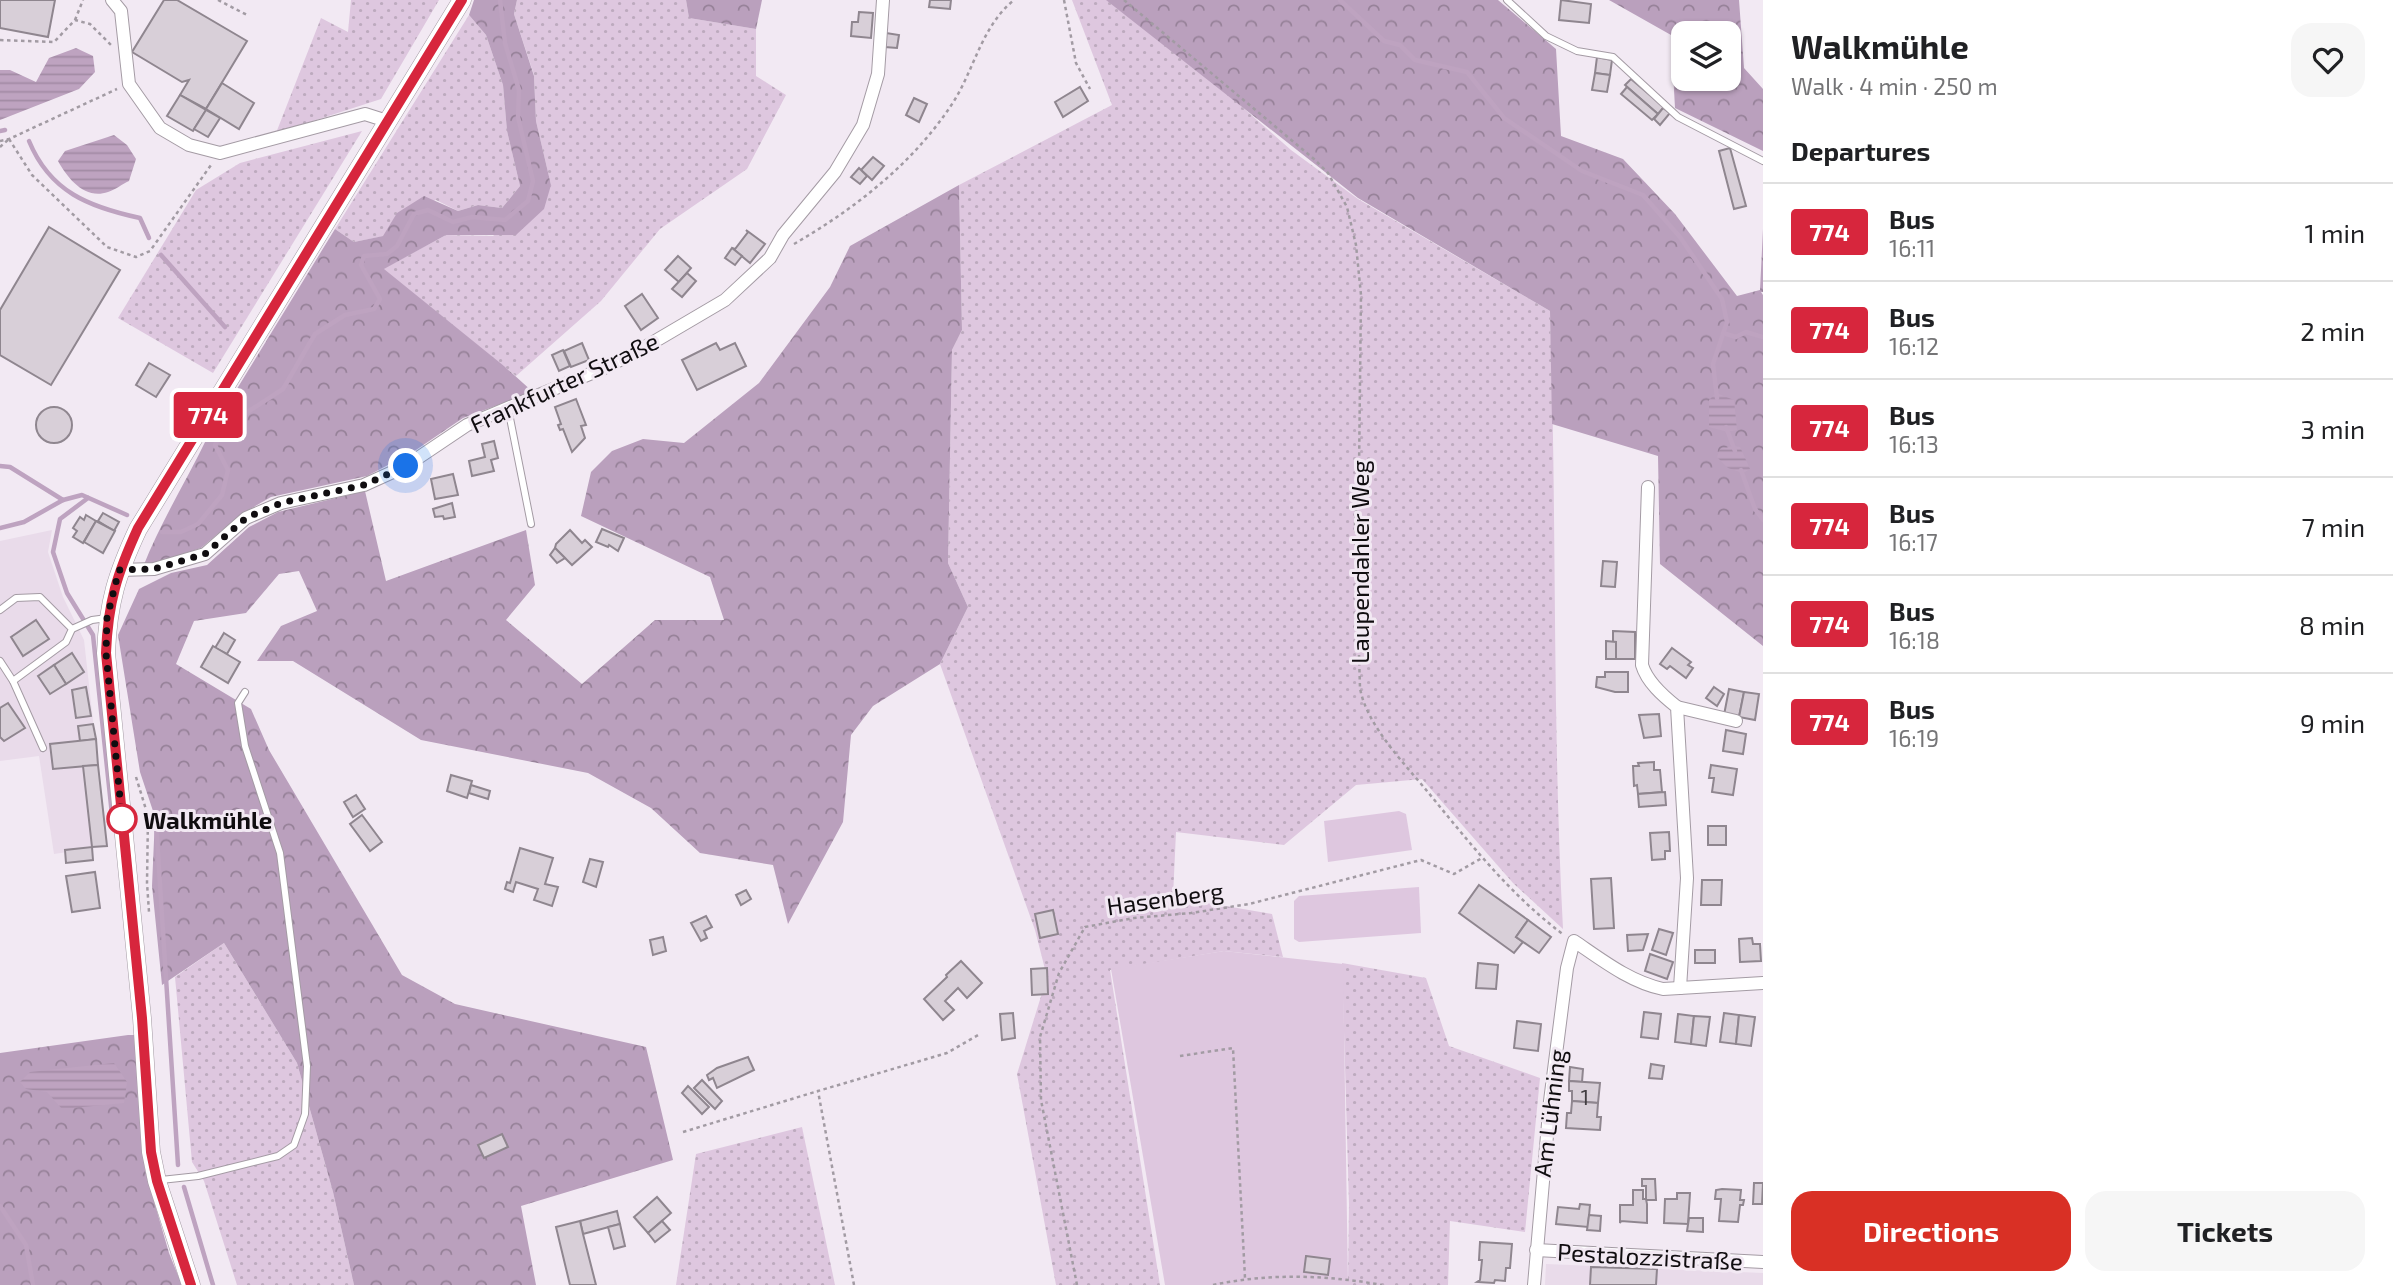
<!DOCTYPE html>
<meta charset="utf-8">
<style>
body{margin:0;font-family:"Exo 2",sans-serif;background:#f6f6f6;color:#202124;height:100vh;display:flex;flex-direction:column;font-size:26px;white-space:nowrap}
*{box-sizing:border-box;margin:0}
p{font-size:23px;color:#757577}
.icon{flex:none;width:38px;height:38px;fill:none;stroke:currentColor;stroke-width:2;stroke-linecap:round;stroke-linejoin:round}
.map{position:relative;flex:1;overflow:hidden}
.panel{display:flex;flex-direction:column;background:#fff;width:630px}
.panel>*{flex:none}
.badge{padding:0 14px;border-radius:5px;font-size:24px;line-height:46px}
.tools{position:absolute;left:1671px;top:21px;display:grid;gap:14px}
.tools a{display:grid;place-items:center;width:70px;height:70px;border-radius:14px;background:#fff;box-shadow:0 2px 5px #0004;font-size:35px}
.you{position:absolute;width:35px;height:35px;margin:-18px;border:5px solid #fff;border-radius:50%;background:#1a73e8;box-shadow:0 0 0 10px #1a73e833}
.map>.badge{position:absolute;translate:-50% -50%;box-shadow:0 0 0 4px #fff}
h2{padding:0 28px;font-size:26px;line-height:63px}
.round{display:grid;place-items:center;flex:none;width:74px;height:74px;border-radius:21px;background:#f6f6f6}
.head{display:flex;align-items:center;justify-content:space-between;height:119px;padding:0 28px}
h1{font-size:33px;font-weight:700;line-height:52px}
.action{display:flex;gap:14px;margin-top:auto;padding:14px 28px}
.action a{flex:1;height:80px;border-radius:21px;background:#d93025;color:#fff;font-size:28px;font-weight:700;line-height:80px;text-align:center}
.action a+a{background:#f6f6f6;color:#202124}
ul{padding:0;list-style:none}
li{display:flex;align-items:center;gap:21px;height:98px;padding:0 28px;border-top:2px solid #e0e0e0}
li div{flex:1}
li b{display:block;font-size:26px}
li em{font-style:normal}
li .badge{min-width:77px;font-weight:700;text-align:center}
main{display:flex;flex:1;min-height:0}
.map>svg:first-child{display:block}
</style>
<main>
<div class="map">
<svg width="1763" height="1285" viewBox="0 0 1763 1285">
<defs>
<pattern id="grass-dots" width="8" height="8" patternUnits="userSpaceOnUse" patternTransform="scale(1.75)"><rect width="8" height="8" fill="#dec7df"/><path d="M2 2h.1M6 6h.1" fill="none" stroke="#bdaabe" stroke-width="1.8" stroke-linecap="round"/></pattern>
<pattern id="forest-crowns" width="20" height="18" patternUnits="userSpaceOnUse" patternTransform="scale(1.75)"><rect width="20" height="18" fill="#baa0bd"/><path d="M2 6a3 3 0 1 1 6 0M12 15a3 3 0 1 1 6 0" fill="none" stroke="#968198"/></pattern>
<pattern id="water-rules" width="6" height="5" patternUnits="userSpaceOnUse" patternTransform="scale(1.75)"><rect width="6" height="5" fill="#bea3c0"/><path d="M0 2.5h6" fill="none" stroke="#a28ba4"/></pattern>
</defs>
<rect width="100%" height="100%" fill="#f2e9f3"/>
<g fill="#e9dbea">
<path d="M52 530 48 552 63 597 84 640 107 846 54 854 39 756 0 761V541Z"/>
<path d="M1546 1264 1763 1273V1285H1545Z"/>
</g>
<g fill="url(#grass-dots)">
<path d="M351 0H439L381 99 276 133 321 18 348 32Z"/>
<path d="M517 0H686L689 18 756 29V76L786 95 747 169 660 229 601 301 516 376 383 269 446 235 493 236 551 185 536 121 534 75 514 14Z"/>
<path d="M1072 0H1121L1291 150 1358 199 1550 311C1557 517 1552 723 1563 929L1513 883 1422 779 1356 785 1284 845 1176 832 1173 897 1272 914 1283 957 1224 951 1110 970 1160 1285H1056L1017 1074 1047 977 1035 930 940 664 968 607 948 563 952 350 962 330 959 185 1112 105Z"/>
<path d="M469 15 486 35 503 85 507 131 520 186 502 208 478 205 458 211 436 200 398 213 384 236 354 242 335 229Z"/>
<path d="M362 131 213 373 118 318 196 190 240 163Z"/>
<path d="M224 943 297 1063 333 1192 354 1285H237L204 1181 192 1162 175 977Z"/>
<path d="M1342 963 1426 978 1449 1046 1540 1078 1525 1232 1450 1221 1448 1285H1348L1349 1204Z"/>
<path d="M802 1127 835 1285H676L696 1154Z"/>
</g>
<g fill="url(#forest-crowns)" fill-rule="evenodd">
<path d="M474 0H517L514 14 534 76 536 121 551 185 544 209 516 235H446L384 269 504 366 533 392 463 418 413 452 367 476 271 497 240 515 201 548 143 567C161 521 187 480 208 436L335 229 354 242 383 236 397 213 424 196 458 211 478 205 502 208 520 186 507 131 503 85 486 35 469 15Z"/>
<path d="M686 0H762L756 29 689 18Z"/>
<path d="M1106 0H1498L1556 49 1561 136 1623 159 1675 214 1737 296 1760 290 1763 229V292H1761L1763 295V646L1660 564 1658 456 1552 424 1550 311 1358 198Z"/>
<path d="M1609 0H1739L1744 68 1763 89V151L1675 108 1671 35ZM1684 33H1729V79H1684Z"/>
<path d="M959 185 962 330 952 350 948 563 968 607 940 664 873 706 851 735 843 822 788 924 773 865 700 853 651 808 588 773 421 740 293 661H257L281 626 317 611 299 571 279 574 246 613 194 621 176 664 251 709 269 750 402 975 455 1004 646 1047 673 1160 521 1206 536 1285H354L333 1192 297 1063 224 943 162 985 152 886 155 817 140 772 118 635 139 589 171 573 207 565 249 527 278 512 365 491 386 581 526 530 535 585 506 620 582 684 655 620H724L710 577 581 516 591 472 612 451 643 439 684 443 759 383 830 287 850 246Z"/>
<path d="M128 1035H136L145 1170 169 1253 182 1285H0V1053Z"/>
</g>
<g fill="#dec7df">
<path d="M1399 811 1406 814 1412 850 1328 862 1324 821Z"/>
<path d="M1419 887 1421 933 1299 942 1294 939V901L1299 896Z"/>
<path d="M1224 951 1343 964 1348 1285H1165L1111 969Z"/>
</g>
<g fill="url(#water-rules)">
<path d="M76 48 93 56 95 72 79 89 0 120V70H10L36 82 49 58Z"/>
<path d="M114 135 127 145 136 159 129 181C122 184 115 190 108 192 85 200 68 179 58 161L65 151Z"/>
<path d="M1716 393 1734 400 1737 430 1728 432 1709 427V400Z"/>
<path d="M1733 446 1740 447 1750 469 1743 473 1728 468 1717 457 1720 449Z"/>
<path d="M114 1063 127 1082 124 1103 62 1109 47 1092 26 1089 20 1082 30 1072Z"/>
</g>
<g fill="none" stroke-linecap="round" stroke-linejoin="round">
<g stroke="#bea3c0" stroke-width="4.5">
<path d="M1340 0 1384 41 1400 45 1415 60 1467 72 1504 118 1582 171 1643 195 1680 237 1722 299 1727 322 1713 364 1717 398"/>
<path d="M0 131 5 130"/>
<path d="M29 141C50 192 89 207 140 218L149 238"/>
<path d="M161 255 225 327"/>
<path d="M1723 333 1736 337 1746 332 1763 337"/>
<path d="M1726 427 1735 451"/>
<path d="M0 466 10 467 63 500"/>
<path d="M1741 470 1755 509 1763 520"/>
<path d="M88 498 60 519 53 552 67 593 93 635 113 824"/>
<path d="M0 528 24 522 63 500 82 495 127 515"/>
<path d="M162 532H181L198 524 222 495 228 470 215 445 226 426 283 389 315 334 345 315 374 309 380 299 361 265 364 256 387 254 397 246 414 214 428 210 453 222 472 217 505 220 528 201 533 181 518 117 519 90 505 43 500 0"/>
<path d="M156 822 178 1165"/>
<path d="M184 1187 213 1285"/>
<path d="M0 1206 26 1245 33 1285"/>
</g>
</g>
<g fill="#d8cfd8" stroke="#8f868f" stroke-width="2">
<path d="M0 0H55L48 37 0 28Z"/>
<path d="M164 0H177L247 41 206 109 180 95 189 80 182 82 132 52Z"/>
<path d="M930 0H951L950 9 929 7Z"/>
<path d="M1561 0 1591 4 1589 23 1559 20Z"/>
<path d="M859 12 873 13 871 38 851 36 852 22H858Z"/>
<path d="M886 33 899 35 897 48 885 47Z"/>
<path d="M1597 57 1612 60 1610 75 1595 73Z"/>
<path d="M1595 73 1610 75 1607 92 1592 90Z"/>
<path d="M1631 79 1664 107 1658 114 1625 85Z"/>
<path d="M222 83 254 103 239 129 206 109Z"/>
<path d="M1080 87 1088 101 1063 117 1055 102Z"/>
<path d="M1627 87 1658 114 1652 120 1621 94Z"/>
<path d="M180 95 206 110 193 131 167 116Z"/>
<path d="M914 98 927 104 919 122 906 115Z"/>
<path d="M1663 108 1670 113 1660 125 1654 119Z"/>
<path d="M206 110 220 118 208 137 194 129Z"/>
<path d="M1730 148 1746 206 1734 209 1719 151Z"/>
<path d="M873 157 884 166 872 180 861 170Z"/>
<path d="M859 168 867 176 860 184 851 177Z"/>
<path d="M49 227 120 270 51 385 0 355V310Z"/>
<path d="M746 230 765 244 750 263 732 248 735 249 748 232Z"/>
<path d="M732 248 742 256 735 265 725 258Z"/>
<path d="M678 256 691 268 679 282 665 270Z"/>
<path d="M687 273 696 281 682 297 672 289Z"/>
<path d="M642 294 658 318 641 330 625 306Z"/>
<path d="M582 343 589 360 571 367 564 351Z"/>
<path d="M716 343 720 350 735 343 746 366 697 390 682 360Z"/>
<path d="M563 350 570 366 559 371 552 355Z"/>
<path d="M149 363 170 375 156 397 136 385Z"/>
<path d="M576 399 586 425 581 426 585 438 572 452 563 429 560 430 558 425 561 424 555 407Z"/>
<circle cx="54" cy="425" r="18"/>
<path d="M494 441 498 458 491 460 494 471 472 476 469 461 485 457 482 444Z"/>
<path d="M453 474 458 495 435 499 431 479Z"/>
<path d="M452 503 455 517 444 519 443 516 435 517 433 509Z"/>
<path d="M103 513 119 522 114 531 98 521Z"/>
<path d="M86 515 96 521 83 543 73 537 77 531 73 528 80 517 84 520Z"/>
<path d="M96 521 115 531 103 553 84 542Z"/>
<path d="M602 529 624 538 618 551 609 545 608 547 596 542Z"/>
<path d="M570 530 582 543 585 540 592 547 572 565 555 548 556 544Z"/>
<path d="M555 548 565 558 557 563 550 555Z"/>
<path d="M1603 561 1617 562 1615 587 1601 586Z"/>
<path d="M36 620 49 639 23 656 11 637Z"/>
<path d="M1613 631 1635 632V659H1616V642H1613Z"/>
<path d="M224 633 235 640 227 654 215 648Z"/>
<path d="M1606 641 1616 642V659H1606Z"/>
<path d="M213 646 240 662 228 683 201 667Z"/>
<path d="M1672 648 1691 662 1688 665 1693 668 1686 678 1670 666 1667 669 1660 664Z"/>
<path d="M72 653 84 672 66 684 54 665Z"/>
<path d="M54 665 66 684 50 694 38 676Z"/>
<path d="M1605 672H1628V692H1615L1596 687 1597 677H1605Z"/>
<path d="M86 687 91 716 76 718 72 690Z"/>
<path d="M1714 687 1724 694 1717 706 1706 698Z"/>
<path d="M1729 689 1744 692 1739 717 1724 715Z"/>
<path d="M1744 692 1759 694 1755 720 1739 717Z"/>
<path d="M8 703 25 728 4 741 0 737V708Z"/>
<path d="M1659 714 1661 736 1644 738 1639 715Z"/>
<path d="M93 724 96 739 80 741 78 726Z"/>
<path d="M1726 730 1746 734 1743 754 1723 751Z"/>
<path d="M96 739 98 765 53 769 50 744Z"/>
<path d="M1654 762V770H1660L1662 792 1638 794 1637 785 1634 786 1633 766H1639L1638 763Z"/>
<path d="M98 765 107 846 92 847 83 766Z"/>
<path d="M1711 765 1737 769 1733 795 1712 792 1714 778H1709Z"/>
<path d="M451 775 472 781 467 798 447 791Z"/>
<path d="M471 785 490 791 488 799 469 793Z"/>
<path d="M1665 792 1666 805 1639 807 1638 794Z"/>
<path d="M356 795 365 809 353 817 344 802Z"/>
<path d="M362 815 382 842 370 851 350 824Z"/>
<rect x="1708" y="826" width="18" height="19"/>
<path d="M1669 832 1670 851H1665V859L1652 860 1650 833Z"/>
<path d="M92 847 93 860 66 863 65 850Z"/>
<path d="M520 848 553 858 545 884 558 887 552 906 534 900 538 889 516 882 513 892 505 889 507 882 510 883Z"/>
<path d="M590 859 603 862 596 887 583 882Z"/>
<path d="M95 872 100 908 72 912 66 876Z"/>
<path d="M1611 878 1614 928 1594 929 1591 879Z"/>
<path d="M1702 880H1722L1721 905H1701Z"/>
<path d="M1479 885 1528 920 1516 937 1523 942 1514 953 1459 913Z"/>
<path d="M746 890 751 899 741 905 736 895Z"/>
<path d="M1053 910 1058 934 1040 938 1035 914Z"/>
<path d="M706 916 712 927 704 931 707 938 701 941 691 923Z"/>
<path d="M1528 920 1551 937 1539 953 1516 937Z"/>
<path d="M1659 929 1673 933 1666 955 1652 950Z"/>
<path d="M1648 934 1643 950 1628 951 1627 935Z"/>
<path d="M663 937 666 951 653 955 650 940Z"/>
<path d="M1752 938 1753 944H1760L1761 961 1740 962 1739 939Z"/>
<rect x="1695" y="950" width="20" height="13"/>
<path d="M1650 954 1673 962 1667 979 1645 971Z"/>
<path d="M961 961 982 983 967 998 958 988 945 1001 954 1010 943 1020 924 999 947 977 946 975Z"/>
<path d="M1478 963 1498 965 1496 989 1476 988Z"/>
<path d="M1047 968 1048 994 1032 995 1031 969Z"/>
<path d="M1644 1012 1661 1014 1658 1039 1641 1037Z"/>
<path d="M1013 1013 1015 1038 1002 1040 1000 1014Z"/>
<path d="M1724 1013 1739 1015 1736 1044 1720 1042Z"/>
<path d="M1678 1014 1694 1016 1691 1044 1675 1042Z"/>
<path d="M1739 1015 1755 1017 1751 1046 1736 1044Z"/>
<path d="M1694 1016 1710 1017 1706 1046 1691 1044Z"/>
<path d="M1517 1021 1541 1024 1538 1051 1514 1048Z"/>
<path d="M748 1057 754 1070 717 1088 713 1078 709 1080 707 1075 717 1068Z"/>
<path d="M1651 1064 1664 1066 1662 1079 1649 1078Z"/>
<path d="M1570 1067 1583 1069 1582 1082 1569 1081Z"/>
<path d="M702 1080 722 1101 715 1109 694 1088Z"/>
<path d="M1569 1081 1600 1083 1598 1103 1572 1101V1091H1569Z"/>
<path d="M688 1086 709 1107 702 1114 682 1093Z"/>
<path d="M1572 1101 1598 1103 1597 1117H1601L1600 1130 1566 1128 1567 1113H1571Z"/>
<path d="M502 1134 508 1147 484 1158 478 1145Z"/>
<path d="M1642 1179H1655L1656 1200H1646V1186H1642Z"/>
<path d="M1754 1183H1763L1762 1204H1753Z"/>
<path d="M1722 1189 1741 1190 1740 1200H1744L1743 1205H1740L1738 1222 1719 1221 1721 1199H1715L1716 1190Z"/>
<path d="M1633 1190H1643V1199H1646L1647 1204V1223L1621 1221 1620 1223V1205H1633Z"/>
<path d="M1677 1193H1690L1688 1224 1664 1223 1665 1199H1677Z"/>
<path d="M657 1197 671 1213 648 1233 634 1217Z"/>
<path d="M1580 1204 1590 1205 1588 1227 1556 1224 1558 1207 1579 1209Z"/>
<path d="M617 1211 620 1224 583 1234 580 1221Z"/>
<path d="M1589 1215 1601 1216 1600 1231 1587 1230Z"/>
<path d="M1689 1218H1703V1232L1687 1231Z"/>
<path d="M580 1221 583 1234 596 1285H570L556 1227Z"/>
<path d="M662 1221 670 1230 655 1242 648 1233Z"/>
<path d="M620 1224 625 1246 614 1249 608 1227Z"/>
<path d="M1480 1242 1512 1244 1510 1268H1506L1505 1281 1495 1280 1494 1283 1477 1282 1480 1280 1482 1260H1479Z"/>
<path d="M1306 1256 1330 1259 1328 1275 1304 1272Z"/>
<path d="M1591 1267 1657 1269 1656 1285H1590Z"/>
</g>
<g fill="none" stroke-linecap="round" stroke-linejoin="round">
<g stroke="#a49ba4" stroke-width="8">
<g id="service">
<path d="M1507 0 1546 36 1577 51 1613 57 1678 117 1763 161"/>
<path d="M508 408 531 524"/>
<path d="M0 610 16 598 40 597 72 629 66 642 13 681"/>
<path d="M72 629 92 620 107 618"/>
<path d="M0 661 13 681 43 748"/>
<path d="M161 1180 198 1176 278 1156 294 1145 305 1114 307 1066 280 853 245 746 238 703 245 692"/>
</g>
</g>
<g stroke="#a49ba4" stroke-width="14">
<g id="minor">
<path d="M112 0 121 11 129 84 160 128 189 145 220 153 365 114 387 121"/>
<path d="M1648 487 1642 665C1647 682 1663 696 1677 707L1687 878 1680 988"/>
<path d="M119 570 154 569 205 554 246 518 281 503 364 485 406 466 467 425 604 368 640 350 725 300 770 258 783 235 835 172 863 125 878 74 883 0"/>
<path d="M1677 707 1736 721"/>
<path d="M1536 1250 1763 1262"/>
<path d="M1534 1285 1550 1101 1567 968 1574 941C1602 960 1630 982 1663 989L1763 983"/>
</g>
</g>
<g stroke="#a49ba4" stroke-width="19">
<path id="secondary" d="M191 1285 157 1181 151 1152 142 1018 106 653C108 602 117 574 138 529L462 0"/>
</g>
<g stroke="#a29ba3" stroke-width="2.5" stroke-dasharray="3.5 3.5" stroke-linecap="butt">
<path d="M218 0 249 16"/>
<path d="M1064 0 1076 63 1090 89"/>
<path d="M1124 0 1314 159 1328 173 1347 207 1356 245 1361 295 1359 471 1355 523 1360 688C1366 724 1403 762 1427 791 1469 842 1510 895 1564 935"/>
<path d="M75 20 83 0"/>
<path d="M0 40 54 42 75 20 90 24 111 45"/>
<path d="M9 139 32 175 107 247 136 257 150 251 211 165"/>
<path d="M0 141 9 139 117 89"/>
<path d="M0 147 9 139"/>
<path d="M794 244C856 208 915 162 954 101 975 67 982 26 1014 0"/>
<path d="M136 777 148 816 147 883 149 912"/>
<path d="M1180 1056 1233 1048 1245 1278"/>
<path d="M683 1132 818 1091"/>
<path d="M854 1285 818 1091 947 1053 980 1034"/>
<path d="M1077 1285 1041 1100 1040 1037 1059 973 1085 927 1134 918 1191 913 1249 904 1421 860 1454 874 1482 858"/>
<path d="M1213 1285C1268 1273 1327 1275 1382 1285"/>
</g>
<use href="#service" stroke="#fff" stroke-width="6"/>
<use href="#minor" stroke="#fff" stroke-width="12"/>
<use href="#secondary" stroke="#fff" stroke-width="18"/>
</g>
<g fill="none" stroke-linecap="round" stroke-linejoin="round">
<g stroke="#fff" stroke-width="16">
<path id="line" d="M191 1285 157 1181 151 1152 142 1018 106 653C108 602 117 574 138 528L462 0"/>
</g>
<use href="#line" stroke="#d7263d" stroke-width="10"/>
<path stroke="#100d10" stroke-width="7" stroke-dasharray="0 12.6" d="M122 819 106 653 107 618 119 570 154 569 205 554 246 518 281 503 364 485 406 466"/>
</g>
<circle fill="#fff" stroke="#d7263d" stroke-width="3.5" cx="122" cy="819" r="14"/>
<g text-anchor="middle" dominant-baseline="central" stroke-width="6" stroke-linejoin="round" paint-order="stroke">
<g font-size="21" fill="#423e42">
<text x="1585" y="1096">1</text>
</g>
<g font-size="24" fill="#100d10" stroke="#f2e9f3">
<text transform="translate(564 382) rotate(-25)">Frankfurter Straße</text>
<text transform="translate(1359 562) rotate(-90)">Laupendahler Weg</text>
<text transform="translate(1165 898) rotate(-8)">Hasenberg</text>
<text transform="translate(1549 1113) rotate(-83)">Am Lühning</text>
<text transform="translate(1650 1256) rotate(3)">Pestalozzistraße</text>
</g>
<g font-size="24" font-weight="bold" fill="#100d10" stroke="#f2e9f3" text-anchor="start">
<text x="143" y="819">Walkmühle</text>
</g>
</g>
</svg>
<div class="tools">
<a><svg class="icon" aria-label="layers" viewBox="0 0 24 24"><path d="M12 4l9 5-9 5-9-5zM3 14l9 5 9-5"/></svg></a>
</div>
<div class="you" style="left:406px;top:466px"></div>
<b class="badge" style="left:208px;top:415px;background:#d7263d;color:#fff">774</b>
</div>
<section class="panel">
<div class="head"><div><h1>Walkmühle</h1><p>Walk · 4 min · 250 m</p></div><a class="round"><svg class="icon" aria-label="heart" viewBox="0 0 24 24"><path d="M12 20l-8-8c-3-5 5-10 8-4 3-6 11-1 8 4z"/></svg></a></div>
<h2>Departures</h2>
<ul>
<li><span class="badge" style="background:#d7263d;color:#fff">774</span><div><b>Bus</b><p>16:11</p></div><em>1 min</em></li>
<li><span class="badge" style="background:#d7263d;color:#fff">774</span><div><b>Bus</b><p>16:12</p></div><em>2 min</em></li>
<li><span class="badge" style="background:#d7263d;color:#fff">774</span><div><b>Bus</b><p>16:13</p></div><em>3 min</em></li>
<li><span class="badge" style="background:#d7263d;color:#fff">774</span><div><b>Bus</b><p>16:17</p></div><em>7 min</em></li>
<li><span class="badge" style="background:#d7263d;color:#fff">774</span><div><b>Bus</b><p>16:18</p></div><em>8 min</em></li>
<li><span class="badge" style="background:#d7263d;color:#fff">774</span><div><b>Bus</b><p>16:19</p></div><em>9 min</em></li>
</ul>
<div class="action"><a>Directions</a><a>Tickets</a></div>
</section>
</main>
